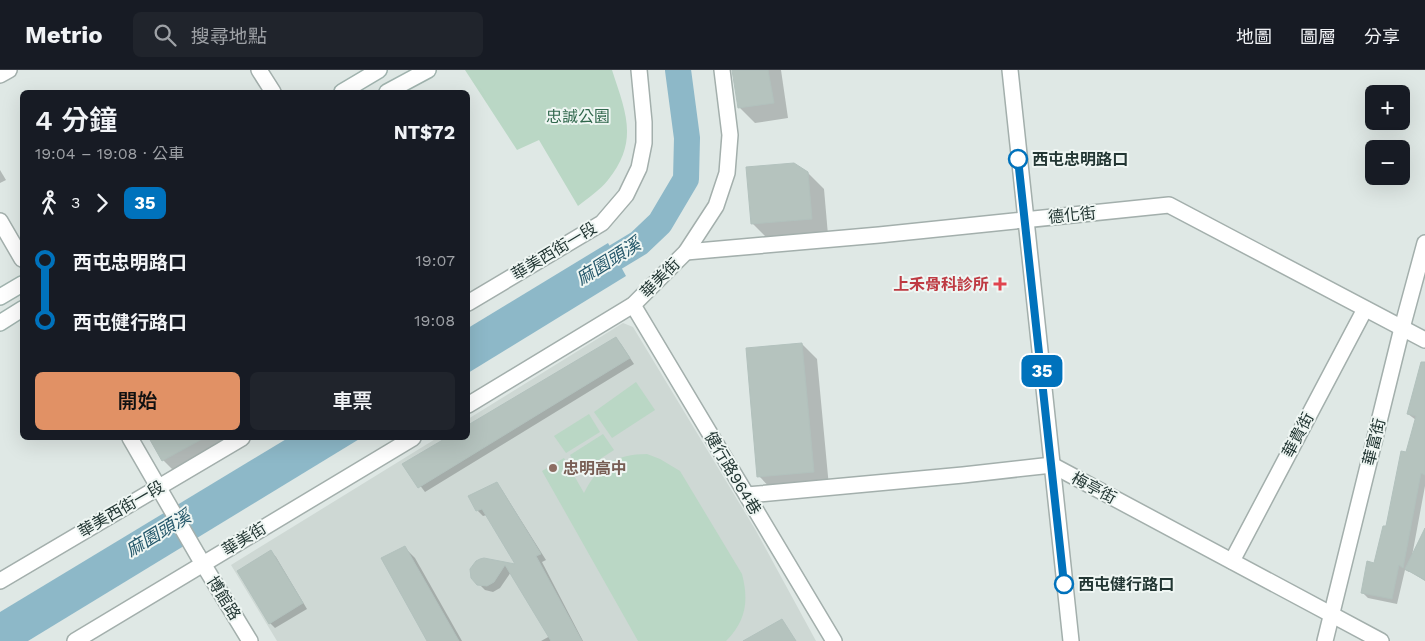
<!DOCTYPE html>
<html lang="zh-TW">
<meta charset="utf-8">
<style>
body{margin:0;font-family:"Work Sans","Noto Sans TC",sans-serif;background:#20242c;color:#f1f3f6;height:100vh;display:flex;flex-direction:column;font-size:19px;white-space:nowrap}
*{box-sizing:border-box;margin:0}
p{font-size:16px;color:#9ea1a6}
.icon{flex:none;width:28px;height:28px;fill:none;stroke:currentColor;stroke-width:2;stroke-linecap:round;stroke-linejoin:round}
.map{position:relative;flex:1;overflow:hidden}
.details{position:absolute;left:20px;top:20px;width:450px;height:350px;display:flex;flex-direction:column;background:#171b24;border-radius:8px;box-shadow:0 5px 20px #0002}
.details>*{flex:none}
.badge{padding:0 10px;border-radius:8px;font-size:18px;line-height:32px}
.buttons{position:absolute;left:1365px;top:15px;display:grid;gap:10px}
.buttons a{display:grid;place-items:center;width:45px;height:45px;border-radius:8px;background:#171b24;box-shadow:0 5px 20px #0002;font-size:25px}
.map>.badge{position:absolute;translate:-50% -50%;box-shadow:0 0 0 2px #fff}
.legs{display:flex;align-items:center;gap:8px;height:55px;padding:0 15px;font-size:16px}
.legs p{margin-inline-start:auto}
.head{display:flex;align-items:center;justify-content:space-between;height:85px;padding:0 15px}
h1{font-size:28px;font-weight:600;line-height:38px}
.button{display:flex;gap:10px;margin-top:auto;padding:10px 15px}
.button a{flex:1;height:58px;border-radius:8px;background:#e19165;color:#111;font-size:20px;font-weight:600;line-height:58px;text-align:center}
.button a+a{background:#20242c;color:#f1f3f6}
ul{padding:0 15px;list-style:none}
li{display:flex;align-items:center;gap:18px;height:60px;font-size:19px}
li i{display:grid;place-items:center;width:8px;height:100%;margin:0 6px;background:currentColor}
li i::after{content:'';width:12px;height:12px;margin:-6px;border:4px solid;border-radius:50%;background:#171b24}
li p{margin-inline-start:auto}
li:first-child i{background:linear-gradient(#0000 50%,currentColor 0)}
li:last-child i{background:linear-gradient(currentColor 50%,#0000 0)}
header{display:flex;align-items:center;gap:30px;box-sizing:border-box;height:70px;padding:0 25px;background:#171b24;border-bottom:1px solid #363941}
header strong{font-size:24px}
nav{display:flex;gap:28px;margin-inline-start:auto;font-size:18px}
.search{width:350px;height:45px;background:#20242c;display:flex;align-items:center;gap:12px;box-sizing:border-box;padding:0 18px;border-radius:8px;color:#9ea1a6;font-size:19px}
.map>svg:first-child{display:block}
</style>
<header>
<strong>Metrio</strong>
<div class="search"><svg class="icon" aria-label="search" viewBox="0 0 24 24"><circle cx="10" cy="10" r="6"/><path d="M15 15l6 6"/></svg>搜尋地點</div>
<nav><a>地圖</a><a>圖層</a><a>分享</a></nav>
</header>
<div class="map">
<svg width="1425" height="571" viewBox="0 0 1425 571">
<rect width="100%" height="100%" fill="#dfe8e5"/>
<path fill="#ced8d4" d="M623 253 633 257 755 459 816 571H277L231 495 437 368H468V349Z"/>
<g fill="#bad7c5">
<path d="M465 0H612C626 43 639 71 608 110 600 120 588 128 578 136L539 70 517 80Z"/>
<path d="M636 312 655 340 612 368 594 342Z"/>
<path d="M589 344 600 362 566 383 554 366Z"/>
<path d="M603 364 614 380 580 402 570 385Z"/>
<path d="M647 384 660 389 680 401 742 504C749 531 746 551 726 571H638L542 401 564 388 584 423C598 395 616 384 647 384Z"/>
</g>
<g fill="#8db8c8">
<path d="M608 173 626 206 468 303V258Z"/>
<path d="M288 368H361L28 571H0V542Z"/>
</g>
<g fill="#0003">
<path d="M734 0H781L788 48 755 53 740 38Z"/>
<path d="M0 100 6 110 0 113Z"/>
<path d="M808 103 824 119 828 165 769 170 752 153Z"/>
<path d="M616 269 621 274 634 294 425 422 404 394 449 368H468V356Z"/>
<path d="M802 274 817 289 829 417 774 422 759 406Z"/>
<path d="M1425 295V416L1412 486 1425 461V511L1409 501V502L1405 500 1397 534 1368 528 1362 522 1375 494 1387 458 1416 350 1408 344Z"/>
<path d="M150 368H246L179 406 163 390Z"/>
<path d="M496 414 502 420 546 490 542 492 583 571H541L550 566 511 502 500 518 493 522 485 520 472 507 477 492 517 495 487 445 483 446 477 440Z"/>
<path d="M405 478 415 488 462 571H429Z"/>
<path d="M271 482 276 487 307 539 275 558 270 553Z"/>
</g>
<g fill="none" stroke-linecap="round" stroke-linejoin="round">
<path stroke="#8db8c8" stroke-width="26" d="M586 205 639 173 660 153 686 109 687 68 678 0"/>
</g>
<g fill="#b5c3be" stroke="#b2c1bd">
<path d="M732 0H768L774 33 738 38Z"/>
<path d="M794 93 808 102 812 149 751 154 746 97Z"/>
<path d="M616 267 630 288 418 418 402 394 446 368H468V355Z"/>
<path d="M802 273 814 402 757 407 746 278Z"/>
<path d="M1421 292H1425V405L1421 403 1403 498 1399 495 1392 529 1361 523 1367 491 1374 493 1383 456H1386L1401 381 1406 382 1416 346 1407 344Z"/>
<path d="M149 368H204L162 391Z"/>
<path d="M497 412 541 484 536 486 582 571H551L505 495 494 512 487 516 477 515 471 508 470 499 476 491 480 489 484 488 515 494 482 439 476 441 468 426Z"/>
<path d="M1425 458V510L1405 499Z"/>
<path d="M405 476 459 571H427L381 488Z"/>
<path d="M271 480 303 533 269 554 237 501Z"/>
<path d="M782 549 796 571H743Z"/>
</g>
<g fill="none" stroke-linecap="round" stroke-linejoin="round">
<g stroke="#a3afac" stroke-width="18">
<g id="minor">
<path d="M259 0 273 22"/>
<path d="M0 5 9 0"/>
<path d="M0 151 22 189"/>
<path d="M686 182 879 165 1169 135 1425 270"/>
<path d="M468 233 602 153 626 125 639 98 644 73V52L639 0"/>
<path d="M633 235 834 571"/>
<path d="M468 335 633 235 686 182 716 136 727 103 730 65 722 0"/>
<path d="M130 368 197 484 250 571"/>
<path d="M747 425 963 405 1052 395 1381 571"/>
<path d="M1232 491 1365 239"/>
<path d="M0 511 242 368"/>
<path d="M75 571 413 368"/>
<path d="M1325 571 1402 258 1425 173"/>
</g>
</g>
<g stroke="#a3afac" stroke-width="18">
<path id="tertiary" d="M1010 0 1071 571"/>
</g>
<g stroke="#a0b3ae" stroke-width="18">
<g id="secondary">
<path d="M342 22 379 0"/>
<path d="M387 22 428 0"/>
<path d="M0 227 22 214"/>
<path d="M0 253 22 239"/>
</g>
</g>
<use href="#minor" stroke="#fff" stroke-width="15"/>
<use href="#tertiary" stroke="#fff" stroke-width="15"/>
<use href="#secondary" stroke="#fff" stroke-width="15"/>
</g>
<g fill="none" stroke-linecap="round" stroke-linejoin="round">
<g stroke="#fff" stroke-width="11">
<path id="line-1" d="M1018 89 1064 514"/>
</g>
<use href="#line-1" stroke="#0072bc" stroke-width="8"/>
</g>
<g fill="#fff" stroke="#0072bc" stroke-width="2.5">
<circle cx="1018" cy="89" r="9"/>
<circle cx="1064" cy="514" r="9"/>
</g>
<path fill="#e0444e" stroke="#eff6f3" stroke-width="2" d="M997.5 206.5h5v5h5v5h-5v5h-5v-5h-5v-5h5z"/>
<circle fill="#8d6e63" stroke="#eff6f3" stroke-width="2" cx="553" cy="398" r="5"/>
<g text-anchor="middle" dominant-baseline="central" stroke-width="4" stroke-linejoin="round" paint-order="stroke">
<g font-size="16" fill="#31684d" stroke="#eff6f3">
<text x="578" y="46">忠誠公園</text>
</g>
<g font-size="16" font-weight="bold" fill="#223633" stroke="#eff6f3" text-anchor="start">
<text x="1032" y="89">西屯忠明路口</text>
<text x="1078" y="514">西屯健行路口</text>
</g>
<g font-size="16" fill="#223633" stroke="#eff6f3">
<text transform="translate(1072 145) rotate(-6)">德化街</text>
<text transform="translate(554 181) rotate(-31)">華美西街一段</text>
<text transform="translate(660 208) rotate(-45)">華美街</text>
<text transform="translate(1298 365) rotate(-62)">華貴街</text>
<text transform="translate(1374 372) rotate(-76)">華富街</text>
<text transform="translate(733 403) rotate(59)">健行路964巷</text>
<text transform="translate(1094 418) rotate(28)">梅亭街</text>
<text transform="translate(121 439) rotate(-30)">華美西街一段</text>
<text transform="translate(244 469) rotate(-31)">華美街</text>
<text transform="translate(224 528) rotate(58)">博館路</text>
</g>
<g font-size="16" font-weight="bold" fill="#be3a42" stroke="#eff6f3" text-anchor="end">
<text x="989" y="214">上禾骨科診所</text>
</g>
<g font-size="16" font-weight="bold" fill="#785e54" stroke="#eff6f3" text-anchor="start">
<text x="563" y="398">忠明高中</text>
</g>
<g font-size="18" font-style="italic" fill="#24576a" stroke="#eff6f3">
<text transform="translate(608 191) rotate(-32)">麻園頭溪</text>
<text transform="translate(158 463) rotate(-31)">麻園頭溪</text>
</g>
</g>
</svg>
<div class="buttons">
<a>+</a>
<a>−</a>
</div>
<b class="badge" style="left:1042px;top:301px;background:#0072bc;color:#fff">35</b>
<section class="details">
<div class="head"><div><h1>4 分鐘</h1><p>19:04 – 19:08 · 公車</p></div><b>NT$72</b></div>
<div class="legs"><svg class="icon" aria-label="walk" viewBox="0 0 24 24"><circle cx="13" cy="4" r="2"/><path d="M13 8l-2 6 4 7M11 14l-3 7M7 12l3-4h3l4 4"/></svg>3<svg class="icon" aria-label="forward" viewBox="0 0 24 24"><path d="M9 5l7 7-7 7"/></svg><b class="badge" style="background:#0072bc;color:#fff">35</b></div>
<ul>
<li><i style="color:#0072bc"></i><b>西屯忠明路口</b><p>19:07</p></li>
<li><i style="color:#0072bc"></i><b>西屯健行路口</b><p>19:08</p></li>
</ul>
<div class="button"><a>開始</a><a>車票</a></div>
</section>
</div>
